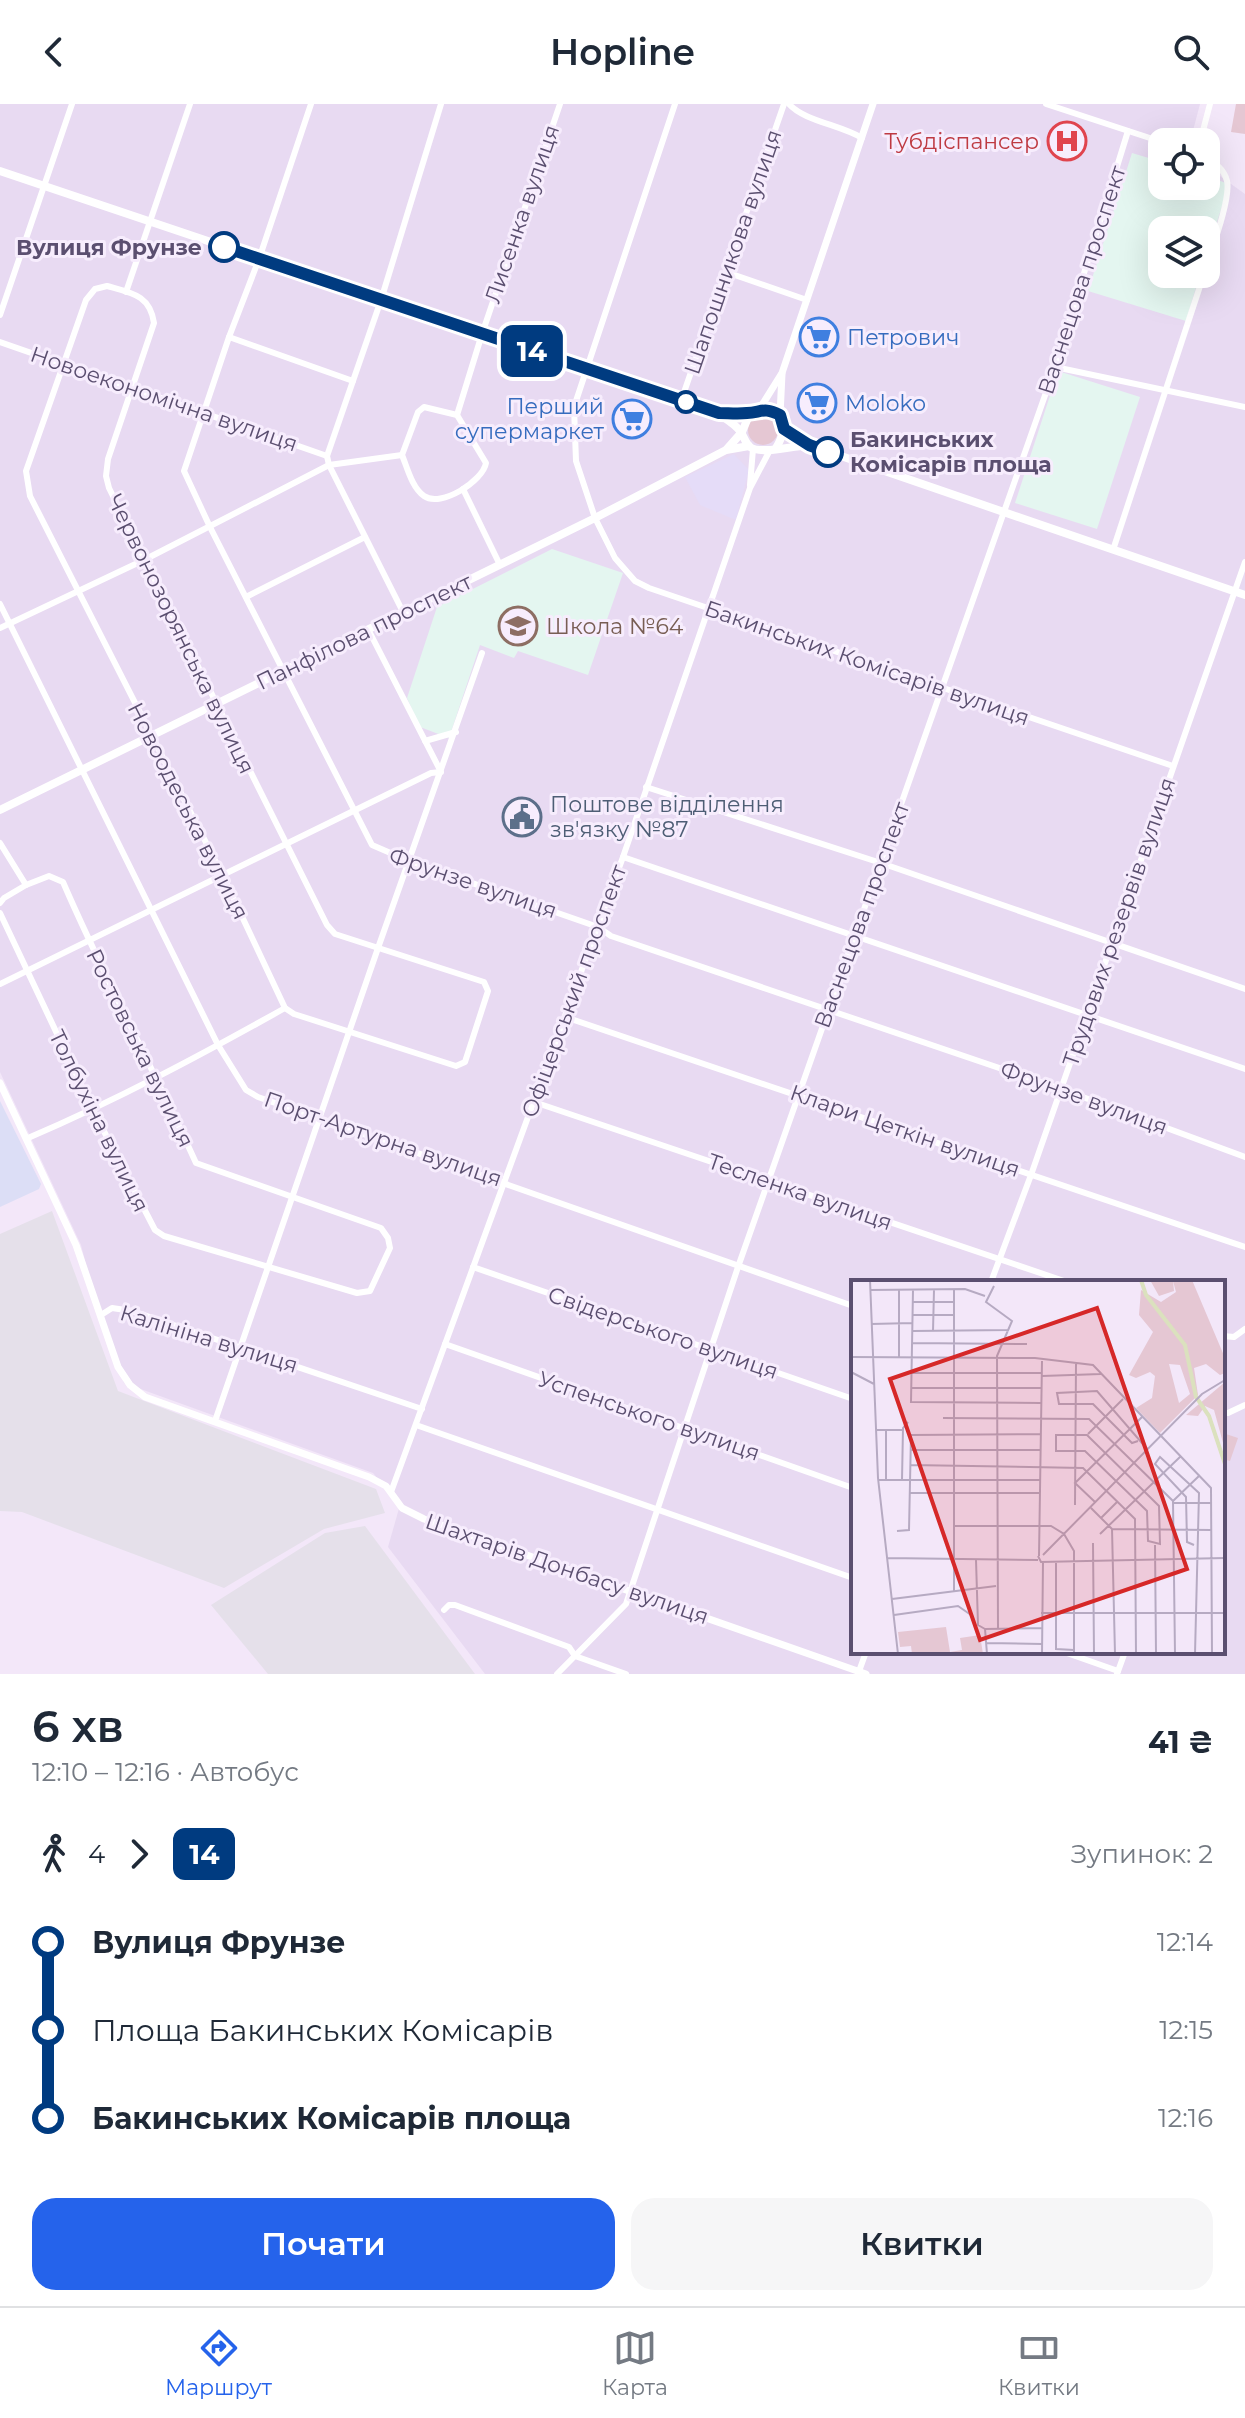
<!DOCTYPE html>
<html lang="uk">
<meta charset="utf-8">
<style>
body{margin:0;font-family:Montserrat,sans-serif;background:#f6f6f7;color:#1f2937;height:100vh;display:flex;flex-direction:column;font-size:30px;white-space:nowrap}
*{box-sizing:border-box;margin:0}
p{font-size:26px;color:#747a83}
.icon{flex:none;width:44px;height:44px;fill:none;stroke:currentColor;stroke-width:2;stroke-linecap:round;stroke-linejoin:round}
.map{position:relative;height:1570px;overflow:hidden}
.sheet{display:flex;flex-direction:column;background:#fff;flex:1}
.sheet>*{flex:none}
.badge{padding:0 16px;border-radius:12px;font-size:28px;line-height:52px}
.tools{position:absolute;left:1148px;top:24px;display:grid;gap:16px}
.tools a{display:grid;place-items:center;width:72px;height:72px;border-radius:16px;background:#fff;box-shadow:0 8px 32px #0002;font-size:40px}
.map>.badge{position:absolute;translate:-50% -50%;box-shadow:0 0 0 4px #fff}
.legs{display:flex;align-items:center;gap:12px;height:88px;padding:0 32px;font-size:26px}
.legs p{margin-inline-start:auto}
.head{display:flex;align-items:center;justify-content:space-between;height:136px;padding:0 32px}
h1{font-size:44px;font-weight:600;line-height:60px}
.primary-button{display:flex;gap:16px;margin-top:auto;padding:16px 32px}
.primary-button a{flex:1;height:92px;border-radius:24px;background:#2563eb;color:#fff;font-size:32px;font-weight:600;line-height:92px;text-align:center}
.primary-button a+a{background:#f6f6f7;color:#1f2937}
ul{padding:0 32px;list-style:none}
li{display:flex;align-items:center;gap:28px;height:88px;font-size:30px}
li i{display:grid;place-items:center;width:12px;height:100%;margin:0 10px;background:currentColor}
li i::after{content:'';width:20px;height:20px;margin:-10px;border:6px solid;border-radius:50%;background:#fff}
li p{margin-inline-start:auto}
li:first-child i{background:linear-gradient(#0000 50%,currentColor 0)}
li:last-child i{background:linear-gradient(currentColor 50%,#0000 0)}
header{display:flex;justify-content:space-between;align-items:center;height:104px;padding:0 32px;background:#fff;font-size:36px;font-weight:600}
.tabs{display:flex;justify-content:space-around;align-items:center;height:112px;border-top:2px solid #e0e1e3;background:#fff;font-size:22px;color:#747a83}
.tabs a{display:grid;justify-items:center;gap:4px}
.tabs .current{color:#2563eb}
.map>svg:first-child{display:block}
</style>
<header><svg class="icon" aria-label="back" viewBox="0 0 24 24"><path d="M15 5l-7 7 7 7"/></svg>Hopline<svg class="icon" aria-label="search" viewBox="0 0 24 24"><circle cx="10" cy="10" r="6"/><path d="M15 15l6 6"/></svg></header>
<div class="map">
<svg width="1245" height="1570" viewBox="0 0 1245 1570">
<rect width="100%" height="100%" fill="#f3e7f9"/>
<path fill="#e8daf2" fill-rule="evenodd" d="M0 0H1200L1190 38H1162V82H1206V62L1245 90V1570H485L388 1443 400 1401 373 1369 124 1279 97 1203 81 1141 0 968ZM1162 126H1206V170H1162ZM853 1178H1223V1548H853Z"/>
<path fill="#e5dcf8" d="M734 350 749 366 736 416 700 401 685 373Z"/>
<g fill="#e5e0ea">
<path d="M52 1107 118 1287 376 1385 385 1409 324 1425 224 1484 22 1408 0 1407V1130Z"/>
<path d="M365 1422 475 1570H268L211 1501 325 1429Z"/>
</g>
<g fill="#e4f6f0">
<path d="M1132 49 1162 58V82H1206V72L1229 80 1206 153V126H1162V170H1200L1186 217 1088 187Z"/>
<path d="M1058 267 1140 293 1097 425 1015 399Z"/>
<path d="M552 445 623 469 588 571 518 547 514 554 480 541 449 634 420 623 407 594 437 503Z"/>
</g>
<path fill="#dcdef6" d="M0 997 41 1080 39 1085 0 1103Z"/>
<g fill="#e5c7d3">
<path d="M1236 0H1245V30L1231 28Z"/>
<circle cx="763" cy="326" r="15"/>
<path d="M1223 1329 1238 1334 1230 1357 1223 1355Z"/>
</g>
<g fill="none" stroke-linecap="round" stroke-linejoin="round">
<g stroke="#fff" stroke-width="6">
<path d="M311 0 259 155 229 233 184 367 210 423 372 741 409 757 598 823 611 832 1061 985 1245 1053"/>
<path d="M675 0 574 303 576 357 595 414 615 454 635 477 649 484 1173 662"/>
<path d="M789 0C804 17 841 21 862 34"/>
<path d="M1046 0 1162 38"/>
<path d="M1200 38 1210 0"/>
<path d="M1206 54C1216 60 1224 65 1227 77 1231 94 1212 145 1206 164"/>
<path d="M726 168 807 196"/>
<path d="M107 182C132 189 150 191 154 219L108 355 106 372 109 384 327 821 335 830 484 878 488 887 465 958 456 962 294 910 285 904 223 772 30 392 26 367 86 196 95 185Z"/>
<path d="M126 188 190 0"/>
<path d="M0 211 72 0"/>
<path d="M229 233 353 277"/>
<path d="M0 238 327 352"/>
<path d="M1055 263 1245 303"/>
<path d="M681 297 784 0"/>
<path d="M424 303 457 311 486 359C483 377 441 404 424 392 412 384 407 363 402 351L418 308Z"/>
<path d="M457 311 482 230 560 0"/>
<path d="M750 381 753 345"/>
<path d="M463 385 500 461"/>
<path d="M1113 446 1204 170"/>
<path d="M246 493 365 433"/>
<path d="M0 500 218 941 246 986 258 993 853 1202"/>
<path d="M403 508 329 361 327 352 381 196 441 0"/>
<path d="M0 524 144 456 329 361 402 351"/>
<path d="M425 637 456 628"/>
<path d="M646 683 881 759 1245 885"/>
<path d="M0 739 26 781 4 794 0 799"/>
<path d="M623 753 1245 965"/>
<path d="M0 809 93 1006 155 1126 164 1132 357 1189 370 1187 390 1144 388 1134 381 1124 196 1059C153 964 104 873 63 778L49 772 26 781"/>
<path d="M0 880 431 669 441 668 368 525"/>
<path d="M565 913C792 988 1018 1067 1245 1143"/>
<path d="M534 998 1067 1178"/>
<path d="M28 1034C117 996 201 951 285 904"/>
<path d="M473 1163 853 1295"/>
<path d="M991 1178 1031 1071 1245 458"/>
<path d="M101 1211 112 1204 132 1207 422 1305"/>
<path d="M1223 1232 1234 1233 1245 1225"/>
<path d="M445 1240 853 1384"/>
<path d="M1228 1309 1245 1301"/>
<path d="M215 1317 378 844 482 549"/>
<path d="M416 1321 853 1474"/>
<path d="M391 1388 623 753 750 384 770 346"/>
<path d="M444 1506 449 1501H455L569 1543 575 1552 626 1570"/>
<path d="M1064 1548 1118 1567"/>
<path d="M557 1570 626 1500 738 1163 1055 263 1128 27"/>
<path d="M858 1570 866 1548"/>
<path d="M1117 1570 1125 1548"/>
</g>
<g stroke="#fff" stroke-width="7">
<path d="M759 306 782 269 873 0"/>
<path d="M780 311 782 270"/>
<path d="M0 979 76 1141 118 1263 130 1281 145 1293 369 1373 386 1382 402 1404 424 1415 866 1570"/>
</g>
<g stroke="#fff" stroke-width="8">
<path d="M0 67 719 309H750"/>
<path d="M719 310C726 315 735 320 740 327 744 332 745 339 750 343 760 351 795 342 808 341"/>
<path d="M784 325 809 341 1245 491"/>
<path d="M727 345 742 328 750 309C779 298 792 319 776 344"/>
<path d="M0 706 595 414 726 346 749 342"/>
</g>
</g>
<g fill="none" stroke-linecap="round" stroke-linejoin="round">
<g stroke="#fff" stroke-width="18">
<path id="line-1" d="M224 143 719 309C728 309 738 310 747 309 762 308 764 303 780 311L784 325 809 341 828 348"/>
</g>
<use href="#line-1" stroke="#003b80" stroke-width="12"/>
</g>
<defs>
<g id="hospital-ring" transform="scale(2)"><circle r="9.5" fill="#f7edfd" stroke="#e0444e" stroke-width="1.5"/><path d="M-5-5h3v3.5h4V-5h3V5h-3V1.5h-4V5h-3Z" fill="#e0444e"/></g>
<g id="supermarket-ring" transform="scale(2)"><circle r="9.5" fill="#f7edfd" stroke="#3f7fe0" stroke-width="1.5"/><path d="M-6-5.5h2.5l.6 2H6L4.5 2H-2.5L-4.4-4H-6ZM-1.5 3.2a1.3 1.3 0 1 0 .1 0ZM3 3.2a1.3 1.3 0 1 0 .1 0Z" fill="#3f7fe0"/></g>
<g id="school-ring" transform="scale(2)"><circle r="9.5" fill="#f7edfd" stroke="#8d6e63" stroke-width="1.5"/><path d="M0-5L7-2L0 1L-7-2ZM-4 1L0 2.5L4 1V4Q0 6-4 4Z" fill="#8d6e63"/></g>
<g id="civic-ring" transform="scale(2)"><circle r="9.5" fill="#f7edfd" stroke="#5c6f8a" stroke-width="1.5"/><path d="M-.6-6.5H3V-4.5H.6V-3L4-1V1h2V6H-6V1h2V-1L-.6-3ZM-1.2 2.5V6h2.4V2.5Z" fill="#5c6f8a"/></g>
</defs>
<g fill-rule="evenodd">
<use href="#hospital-ring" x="1067" y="37"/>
<use href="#supermarket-ring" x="819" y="233"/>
<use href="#supermarket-ring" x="817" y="299"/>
<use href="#supermarket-ring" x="632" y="315"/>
<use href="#school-ring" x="518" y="522"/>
<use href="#civic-ring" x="522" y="713"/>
</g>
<g fill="#fff" stroke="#003b80" stroke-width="4">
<circle cx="224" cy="143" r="14"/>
<circle cx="686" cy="298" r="10"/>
<circle cx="828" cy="348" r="14"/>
</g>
<g text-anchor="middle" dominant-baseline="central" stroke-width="6" stroke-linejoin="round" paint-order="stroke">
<g font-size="22" fill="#be3a42" stroke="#f7edfd" text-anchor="end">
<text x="1039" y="37">Тубдіспансер</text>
</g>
<g font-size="22" fill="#5b4f70" stroke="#f7edfd">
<text transform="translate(522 110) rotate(-71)">Лисенка вулиця</text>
<text transform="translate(733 148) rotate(-71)">Шапошникова вулиця</text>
<text transform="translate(1082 176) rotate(-72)">Васнецова проспект</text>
<text transform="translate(164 295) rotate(19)">Новоекономічна вулиця</text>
<text transform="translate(364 528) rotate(-26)">Панфілова проспект</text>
<text transform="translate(181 530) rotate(64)">Червонозорянська вулиця</text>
<text transform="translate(867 559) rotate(19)">Бакинських Комісарів вулиця</text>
<text transform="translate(188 707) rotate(63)">Новоодеська вулиця</text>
<text transform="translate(473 779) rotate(19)">Фрунзе вулиця</text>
<text transform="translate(862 811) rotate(-70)">Васнецова проспект</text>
<text transform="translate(1119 818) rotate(-71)">Трудових резервів вулиця</text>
<text transform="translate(574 887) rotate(-70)">Офіцерський проспект</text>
<text transform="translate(140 944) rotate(64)">Ростовська вулиця</text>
<text transform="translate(1084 994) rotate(20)">Фрунзе вулиця</text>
<text transform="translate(99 1017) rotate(64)">Толбухіна вулиця</text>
<text transform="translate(905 1027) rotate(19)">Клари Цеткін вулиця</text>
<text transform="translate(383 1035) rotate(19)">Порт-Артурна вулиця</text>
<text transform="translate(800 1088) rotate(19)">Тесленка вулиця</text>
<text transform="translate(663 1229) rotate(19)">Свідерського вулиця</text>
<text transform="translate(209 1235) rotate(17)">Калініна вулиця</text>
<text transform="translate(649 1312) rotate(19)">Успенського вулиця</text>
<text transform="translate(567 1465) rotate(19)">Шахтарів Донбасу вулиця</text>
</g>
<g font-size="22" font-weight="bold" fill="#5b4f70" stroke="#f7edfd" text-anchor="end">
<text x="202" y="143">Вулиця Фрунзе</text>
<text x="850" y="335" text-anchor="start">Бакинських<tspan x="850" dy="25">Комісарів площа</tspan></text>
</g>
<g font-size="22" fill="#366cbe" stroke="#f7edfd" text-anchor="start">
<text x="847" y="233">Петрович</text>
<text x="845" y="299">Moloko</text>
<text x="604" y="302" text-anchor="end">Перший<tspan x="604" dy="25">супермаркет</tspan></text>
</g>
<g font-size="22" fill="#785e54" stroke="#f7edfd" text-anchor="start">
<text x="546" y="522">Школа №64</text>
</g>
<g font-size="22" fill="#4e5e75" stroke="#f7edfd" text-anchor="start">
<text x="550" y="700">Поштове відділення<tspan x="550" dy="25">зв'язку №87</tspan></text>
</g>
</g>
<g transform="translate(851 1176)">
<rect width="374" height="374" fill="#f3e7f9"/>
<path d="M299 0H341L374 78V93L369 95 355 84 343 88 347 115 309 153 285 128 301 118 304 96 299 92 285 98 278 95 302 52 288 35 290 10 310 22 325 12 322 1 323 11 308 16ZM318 84 329 85 339 114 328 123ZM374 102V170L363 130 354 126 347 136 335 135ZM95 347 99 372 111 370 109 358 129 355 132 374H61L60 366 49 367 47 352Z" fill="#e5c7d3" fill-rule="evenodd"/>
<path fill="none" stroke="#dbe1be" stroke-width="4" d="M290 0 295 15 334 65 345 117 358 136 374 184"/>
<path fill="none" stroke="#b6aac2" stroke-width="2" d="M19 0 27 198 47 374M143 6 135 22 161 41 146 76 147 349M19 10 114 9 134 16M62 10 60 122 190 123M62 22H103M62 35H103M20 44 62 43M62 51 158 50M82 51 83 10M61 63 176 64M0 77 184 78 242 85 360 208 361 374M48 77V10M0 92 23 104M60 93H190M191 96 250 94M61 108H191M92 138 238 139 322 221 324 374M35 149V200M25 150H52M237 154 272 119M205 155H236L308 226 309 264 297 261 296 231 234 171H205ZM287 161 281 163 242 124H208L206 113 246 111 297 170M60 170H189M59 185 232 188 284 239 285 374M27 200H189M51 200 52 148 57 142M58 213H188M322 221 349 195M244 222 224 203 291 137M323 223H360M224 225 225 83M240 228 261 249 264 374M250 238 267 221M103 246H200L213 254 223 271V374M261 249 360 250M46 251 58 250 60 155 190 154M249 254 330 176M242 263 243 374M304 265 305 374M343 265 336 262 335 217 304 184 309 177 348 213 344 374M192 275 351 114 374 100M187 276 190 282 374 278M188 276 191 81M36 278 187 280M125 280 127 345 134 349M205 283V369L223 370M103 311V9M41 319 145 306M190 333H374M43 335 107 326 120 335M134 349 191 348M134 349 136 374M135 363 191 364M191 374 192 282"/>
<path fill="#d62828" fill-opacity="0.15" stroke="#d62828" stroke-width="4" d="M246 28 336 289 129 360 39 99Z"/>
<rect width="374" height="374" fill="none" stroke="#5b4f70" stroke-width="4"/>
</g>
</svg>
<div class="tools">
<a><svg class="icon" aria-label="locate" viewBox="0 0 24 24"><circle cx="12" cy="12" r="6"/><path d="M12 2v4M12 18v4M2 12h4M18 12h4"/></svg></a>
<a><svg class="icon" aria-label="layers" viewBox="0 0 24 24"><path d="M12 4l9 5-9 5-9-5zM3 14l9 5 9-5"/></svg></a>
</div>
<b class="badge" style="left:532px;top:247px;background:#003b80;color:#fff">14</b>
</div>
<section class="sheet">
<div class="head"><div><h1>6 хв</h1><p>12:10 – 12:16 · Автобус</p></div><b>41 ₴</b></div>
<div class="legs"><svg class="icon" aria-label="walk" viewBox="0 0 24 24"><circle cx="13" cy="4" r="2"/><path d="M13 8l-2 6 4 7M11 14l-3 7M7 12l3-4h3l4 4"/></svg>4<svg class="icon" aria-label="forward" viewBox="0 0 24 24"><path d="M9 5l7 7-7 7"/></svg><b class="badge" style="background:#003b80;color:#fff">14</b><p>Зупинок: 2</p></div>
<ul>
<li><i style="color:#003b80"></i><b>Вулиця Фрунзе</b><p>12:14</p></li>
<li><i style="color:#003b80"></i><span>Площа Бакинських Комісарів</span><p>12:15</p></li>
<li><i style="color:#003b80"></i><b>Бакинських Комісарів площа</b><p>12:16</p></li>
</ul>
<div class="primary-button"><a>Почати</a><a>Квитки</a></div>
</section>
<nav class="tabs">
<a class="current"><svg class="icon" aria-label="directions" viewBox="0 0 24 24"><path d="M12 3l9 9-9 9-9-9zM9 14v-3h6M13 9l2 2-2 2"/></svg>Маршрут</a>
<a><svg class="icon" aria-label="map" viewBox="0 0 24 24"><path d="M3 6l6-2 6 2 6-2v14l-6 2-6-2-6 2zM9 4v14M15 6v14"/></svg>Карта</a>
<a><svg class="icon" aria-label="tickets" viewBox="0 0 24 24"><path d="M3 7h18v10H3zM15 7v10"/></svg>Квитки</a>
</nav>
